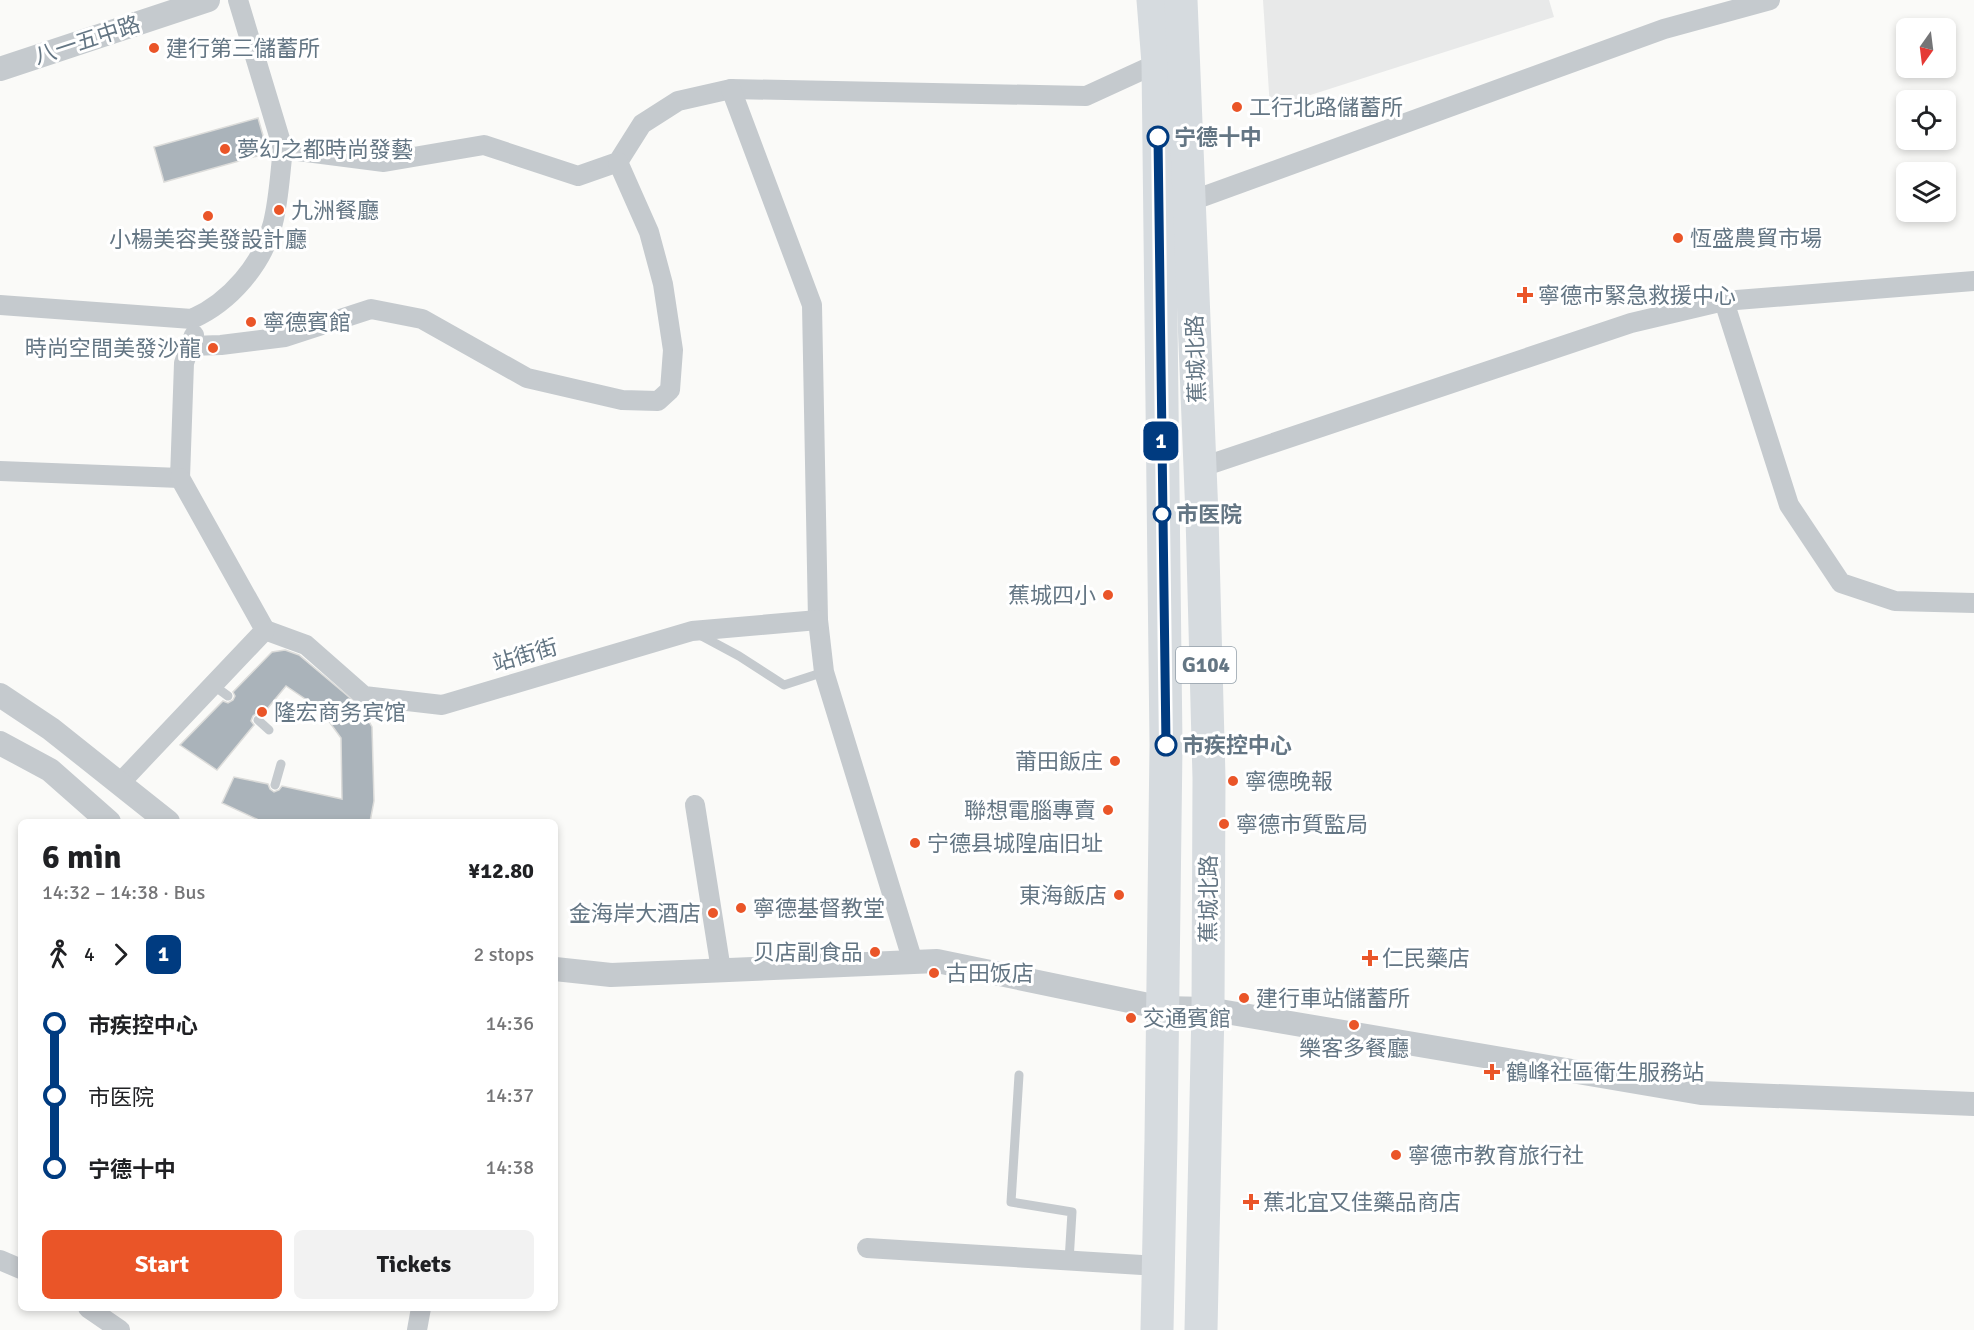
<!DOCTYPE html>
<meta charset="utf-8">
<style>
body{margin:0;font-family:Signika,"Noto Sans SC",sans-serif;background:#f2f2f2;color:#202124;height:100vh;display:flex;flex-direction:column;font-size:22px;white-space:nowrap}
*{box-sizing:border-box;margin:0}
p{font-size:20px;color:#757577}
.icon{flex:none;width:33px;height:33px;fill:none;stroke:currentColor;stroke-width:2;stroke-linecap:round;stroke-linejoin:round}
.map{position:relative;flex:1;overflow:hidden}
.side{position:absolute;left:18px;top:819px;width:540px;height:492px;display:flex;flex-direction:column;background:#fff;border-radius:9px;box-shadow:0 3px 9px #0003}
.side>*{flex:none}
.badge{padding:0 12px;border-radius:9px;font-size:21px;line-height:39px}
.needle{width:39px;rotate:194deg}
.tools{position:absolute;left:1896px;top:18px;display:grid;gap:12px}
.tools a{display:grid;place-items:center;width:60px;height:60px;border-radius:9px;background:#fff;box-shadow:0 3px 9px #0003;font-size:30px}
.map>.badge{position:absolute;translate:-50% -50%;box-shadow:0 0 0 3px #fff}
.legs{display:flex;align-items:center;gap:9px;height:66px;padding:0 24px;font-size:20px}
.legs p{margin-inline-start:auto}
.headline{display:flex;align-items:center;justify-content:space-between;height:102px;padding:0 24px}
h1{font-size:33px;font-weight:800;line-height:45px}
.button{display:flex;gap:12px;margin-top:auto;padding:12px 24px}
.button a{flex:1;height:69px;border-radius:9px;background:#ea5528;color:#fff;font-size:24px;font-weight:800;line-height:69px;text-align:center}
.button a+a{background:#f2f2f2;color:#202124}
ul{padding:0 24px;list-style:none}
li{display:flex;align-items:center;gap:21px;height:72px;font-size:22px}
li i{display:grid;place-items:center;width:9px;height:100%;margin:0 8px;background:currentColor}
li i::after{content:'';width:15px;height:15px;margin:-8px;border:4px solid;border-radius:50%;background:#fff}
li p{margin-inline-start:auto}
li:first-child i{background:linear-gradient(#0000 50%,currentColor 0)}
li:last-child i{background:linear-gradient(currentColor 50%,#0000 0)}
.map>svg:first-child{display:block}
</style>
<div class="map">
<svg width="1974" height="1330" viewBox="0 0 1974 1330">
<rect width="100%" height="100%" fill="#fafaf8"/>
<path fill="#e8e9e9" d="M1263 0H1549L1554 17 1270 108Z"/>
<g fill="#aab3ba" stroke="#dcdcda" stroke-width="1.5">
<path d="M258 118 268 153 164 182 154 147Z"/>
<path d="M285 650 299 655 361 707 372 727 374 801 370 822H263L222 803 234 777 268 784 270 789 274 792 279 790 282 786 342 799 341 738 320 709 286 686 262 715 257 713 253 716 251 721 254 725 217 770 180 745 223 701 228 703 233 700 235 696 233 692 272 652Z"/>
</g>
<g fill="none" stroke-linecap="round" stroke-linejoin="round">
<g stroke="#c5cace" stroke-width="9">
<path d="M698 634 739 656 784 685 824 672"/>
<path d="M213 685 228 696"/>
<path d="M258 720 269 730"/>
<path d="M275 785 281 764"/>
<path d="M1019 1075 1011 1202 1072 1212 1069 1261"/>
</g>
<g stroke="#c5cace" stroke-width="20">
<path d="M238 0 283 149 384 162 484 145 578 176 618 162 642 124 678 101 731 89 1086 96 1158 63"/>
<path d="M731 89 812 305 818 620 824 672 913 962"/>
<path d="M1191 201 1664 29 1770 0"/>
<path d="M1724 301 1789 505 1841 583 1895 601 1974 603"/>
<path d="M0 305 192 319C230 302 263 264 273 223 279 199 280 173 283 149"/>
<path d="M190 346 221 345 285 337 371 309 422 319 527 378 622 400 658 401 670 390 673 350 663 284 649 232 618 162"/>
<path d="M1199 468 1631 323 1724 301 1974 281"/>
<path d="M0 471 180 478 184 363 194 335"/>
<path d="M265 630 306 645 364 696 442 705 692 631 818 620"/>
<path d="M119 784 265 630 180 478"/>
<path d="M695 805 721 970"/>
<path d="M867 1248 1158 1266"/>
<path d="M0 1260 21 1269"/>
<path d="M88 1308 120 1330"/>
<path d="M417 1330 421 1308"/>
</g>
<g stroke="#c5cace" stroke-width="24">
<path d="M0 69 208 0"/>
<path d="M0 695 51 729 168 822"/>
<path d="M0 743 50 770 109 822"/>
<path d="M555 969 611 975 937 961 1163 1008 1208 1009 1701 1093 1974 1104"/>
</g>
<g stroke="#d6dbdf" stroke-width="33">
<path d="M1153 0 1158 63 1166 745 1161 1140 1157 1330"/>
<path d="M1181 0 1202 516 1209 778 1208 1009 1201 1330"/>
</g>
</g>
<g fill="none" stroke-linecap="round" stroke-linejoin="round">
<g stroke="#fff" stroke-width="14">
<path id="line-1" d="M1158 137 1166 745"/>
</g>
<use href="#line-1" stroke="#003b80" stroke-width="9"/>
</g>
<g fill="#ea5528" stroke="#fff" stroke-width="2">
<circle cx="154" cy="48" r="6"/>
<circle cx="1237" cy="107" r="6"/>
<circle cx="225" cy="149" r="6"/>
<circle cx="279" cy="210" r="6"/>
<circle cx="208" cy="216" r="6"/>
<circle cx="1678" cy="238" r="6"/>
<path d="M1522 286h6v6h6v6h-6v6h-6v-6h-6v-6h6z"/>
<circle cx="251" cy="322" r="6"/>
<circle cx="213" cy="348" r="6"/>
<circle cx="1108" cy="595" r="6"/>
<circle cx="262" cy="712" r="6"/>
<circle cx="1115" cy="761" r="6"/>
<circle cx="1233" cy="781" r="6"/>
<circle cx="1108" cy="810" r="6"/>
<circle cx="1224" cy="824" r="6"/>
<circle cx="915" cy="843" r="6"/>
<circle cx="1119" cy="895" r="6"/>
<circle cx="741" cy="908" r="6"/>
<circle cx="713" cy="913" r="6"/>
<circle cx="875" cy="952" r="6"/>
<path d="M1367 949h6v6h6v6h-6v6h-6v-6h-6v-6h6z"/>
<circle cx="934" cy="973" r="6"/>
<circle cx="1244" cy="998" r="6"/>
<circle cx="1131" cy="1018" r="6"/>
<circle cx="1354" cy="1025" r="6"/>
<path d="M1489 1063h6v6h6v6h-6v6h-6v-6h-6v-6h6z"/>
<circle cx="1396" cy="1155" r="6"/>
<path d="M1248 1193h6v6h6v6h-6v6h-6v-6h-6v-6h6z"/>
</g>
<g fill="#fff" stroke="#003b80" stroke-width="3">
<circle cx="1158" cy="137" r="10"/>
<circle cx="1162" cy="514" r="8"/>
<circle cx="1166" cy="745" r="10"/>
</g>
<g text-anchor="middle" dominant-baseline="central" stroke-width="6" stroke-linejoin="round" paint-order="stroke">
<rect fill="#fff" stroke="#929fa9" stroke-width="1.5" x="1176" y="647" width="60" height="36" rx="4.5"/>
<g font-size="21" font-weight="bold" fill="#647684">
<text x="1206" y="665">G104</text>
</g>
<g font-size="22" fill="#647684" stroke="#fff">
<text transform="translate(87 40) rotate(-18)">八一五中路</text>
<text transform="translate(1196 359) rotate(-92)">蕉城北路</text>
<text transform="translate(525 655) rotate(-16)">站街街</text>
<text transform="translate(1208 899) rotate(-90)">蕉城北路</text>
</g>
<g font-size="22" fill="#647684" stroke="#fff" text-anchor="start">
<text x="166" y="48">建行第三儲蓄所</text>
<text x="1249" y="107">工行北路儲蓄所</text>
<text x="237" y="149">夢幻之都時尚發藝</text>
<text x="291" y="210">九洲餐廳</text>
<text x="1690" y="238">恆盛農貿市場</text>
<text x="208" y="239" text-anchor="middle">小楊美容美發設計廳</text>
<text x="1538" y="295">寧德市緊急救援中心</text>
<text x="263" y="322">寧德賓館</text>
<text x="201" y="348" text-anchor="end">時尚空間美發沙龍</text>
<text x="1096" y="595" text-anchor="end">蕉城四小</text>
<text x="274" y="712">隆宏商务宾馆</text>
<text x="1103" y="761" text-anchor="end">莆田飯庄</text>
<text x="1245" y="781">寧德晚報</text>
<text x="1096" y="810" text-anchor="end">聯想電腦專賣</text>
<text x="1236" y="824">寧德市質監局</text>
<text x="927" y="843">宁德县城隍庙旧址</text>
<text x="1107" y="895" text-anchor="end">東海飯店</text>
<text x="753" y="908">寧德基督教堂</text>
<text x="701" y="913" text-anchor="end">金海岸大酒店</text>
<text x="863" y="952" text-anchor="end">贝店副食品</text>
<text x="1382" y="958">仁民藥店</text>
<text x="946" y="973">古田饭店</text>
<text x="1256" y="998">建行車站儲蓄所</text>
<text x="1143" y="1018">交通賓館</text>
<text x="1354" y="1048" text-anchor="middle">樂客多餐廳</text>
<text x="1506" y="1072">鶴峰社區衛生服務站</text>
<text x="1408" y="1155">寧德市教育旅行社</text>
<text x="1263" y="1202">蕉北宜又佳藥品商店</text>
</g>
<g font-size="22" font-weight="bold" fill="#647684" stroke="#fff" text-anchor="start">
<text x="1174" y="137">宁德十中</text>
<text x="1176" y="514">市医院</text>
<text x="1182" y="745">市疾控中心</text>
</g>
</g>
</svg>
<div class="tools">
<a><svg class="needle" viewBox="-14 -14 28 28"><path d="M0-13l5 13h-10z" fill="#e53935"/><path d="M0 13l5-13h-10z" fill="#757577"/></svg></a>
<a><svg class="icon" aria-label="locate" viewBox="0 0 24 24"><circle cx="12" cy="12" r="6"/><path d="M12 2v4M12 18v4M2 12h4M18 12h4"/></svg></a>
<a><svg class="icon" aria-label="layers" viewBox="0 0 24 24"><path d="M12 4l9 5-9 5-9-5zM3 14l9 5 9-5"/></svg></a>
</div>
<b class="badge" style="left:1161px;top:441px;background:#003b80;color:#fff">1</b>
<section class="side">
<div class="headline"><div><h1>6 min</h1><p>14:32 – 14:38 · Bus</p></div><b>¥12.80</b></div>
<div class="legs"><svg class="icon" aria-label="walk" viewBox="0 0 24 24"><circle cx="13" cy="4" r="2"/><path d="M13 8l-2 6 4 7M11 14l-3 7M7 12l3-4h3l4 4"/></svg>4<svg class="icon" aria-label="forward" viewBox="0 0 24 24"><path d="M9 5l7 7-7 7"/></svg><b class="badge" style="background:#003b80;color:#fff">1</b><p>2 stops</p></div>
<ul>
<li><i style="color:#003b80"></i><b>市疾控中心</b><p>14:36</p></li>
<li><i style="color:#003b80"></i><span>市医院</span><p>14:37</p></li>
<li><i style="color:#003b80"></i><b>宁德十中</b><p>14:38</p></li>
</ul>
<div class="button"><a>Start</a><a>Tickets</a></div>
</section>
</div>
